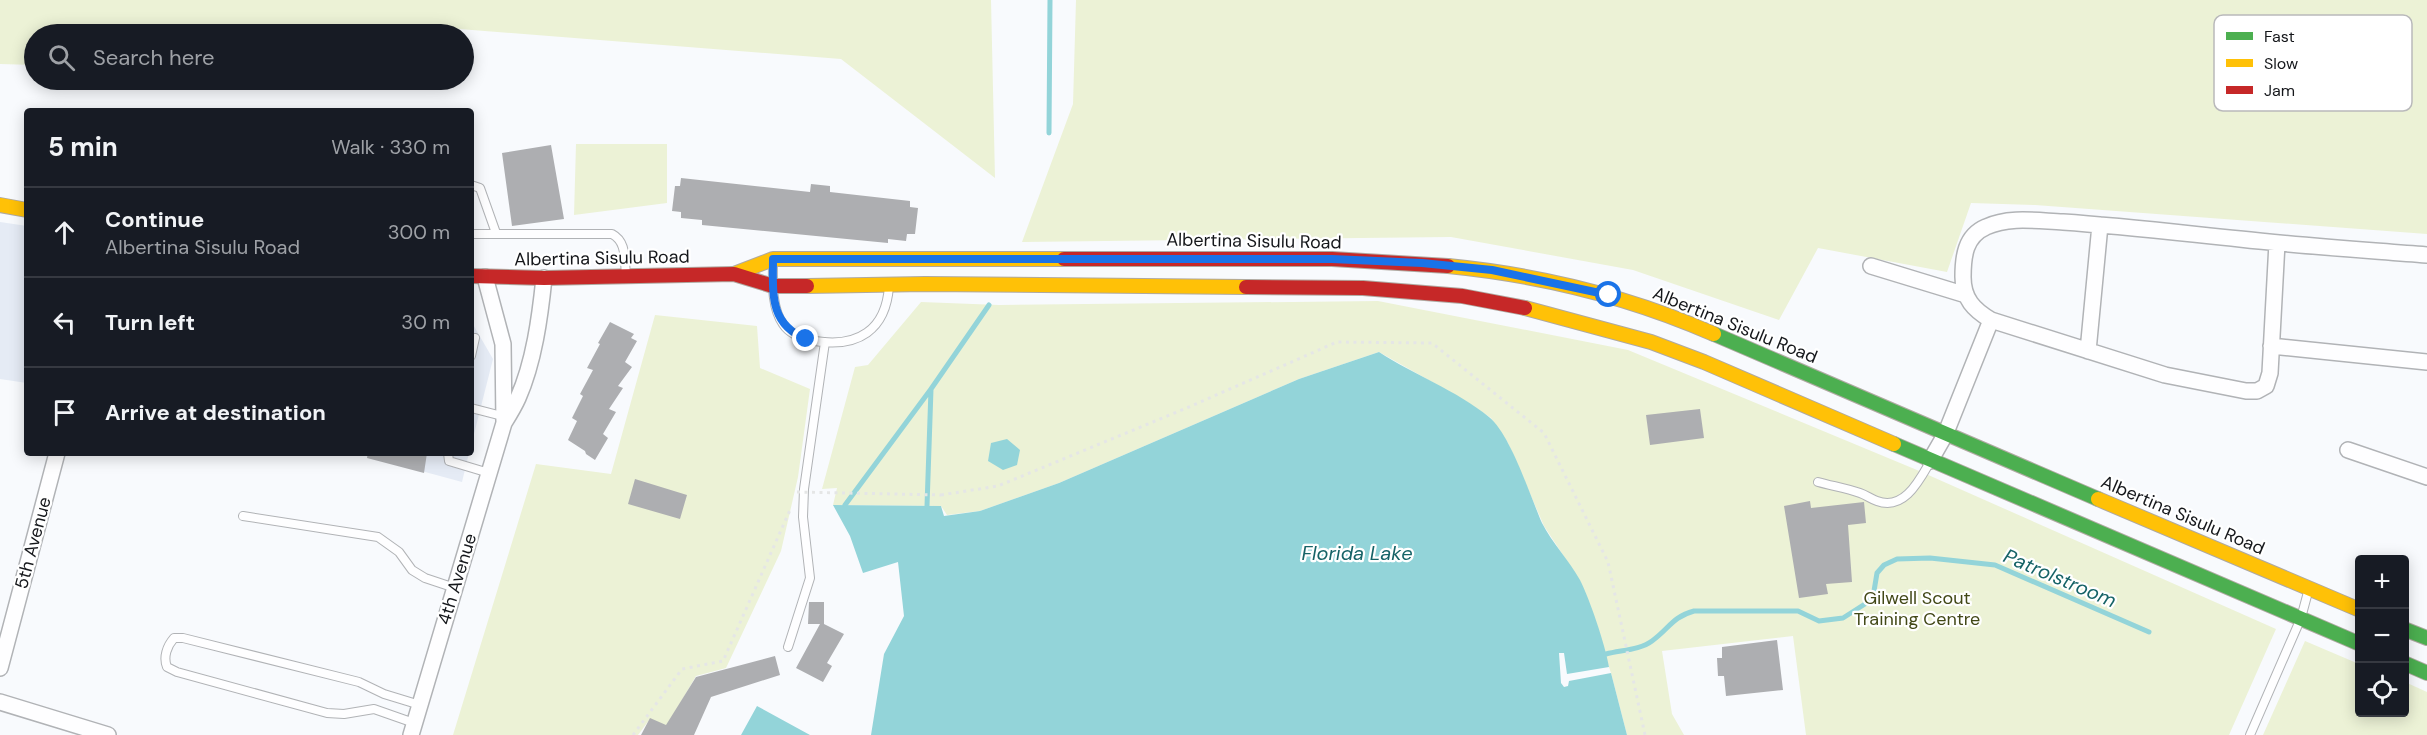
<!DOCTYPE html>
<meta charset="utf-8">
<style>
:root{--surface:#171b24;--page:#20242c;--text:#f1f3f6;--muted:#9ea1a6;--line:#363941}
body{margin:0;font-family:"DM Sans",sans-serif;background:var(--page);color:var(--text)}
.controls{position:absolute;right:18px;bottom:18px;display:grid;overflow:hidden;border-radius:6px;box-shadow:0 3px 15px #0003}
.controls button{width:54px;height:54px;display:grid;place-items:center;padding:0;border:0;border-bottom:2px solid var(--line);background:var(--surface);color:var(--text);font:30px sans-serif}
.stop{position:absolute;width:18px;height:18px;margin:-14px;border:4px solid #1a73e8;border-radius:50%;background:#fff}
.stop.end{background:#1a73e8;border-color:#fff;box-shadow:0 2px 6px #0008}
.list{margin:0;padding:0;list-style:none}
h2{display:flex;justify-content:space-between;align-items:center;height:78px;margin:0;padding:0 24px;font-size:26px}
h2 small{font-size:20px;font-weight:400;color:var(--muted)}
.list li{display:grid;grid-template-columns:39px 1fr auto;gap:18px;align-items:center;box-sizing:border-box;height:90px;padding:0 24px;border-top:2px solid var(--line)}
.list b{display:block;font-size:22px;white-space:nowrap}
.list p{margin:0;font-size:20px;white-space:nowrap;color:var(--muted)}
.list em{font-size:20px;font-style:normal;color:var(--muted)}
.icon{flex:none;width:33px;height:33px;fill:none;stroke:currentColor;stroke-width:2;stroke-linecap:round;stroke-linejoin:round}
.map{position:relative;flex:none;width:2427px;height:735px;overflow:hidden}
.search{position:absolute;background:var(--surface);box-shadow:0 3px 15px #0003;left:24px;top:24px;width:450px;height:66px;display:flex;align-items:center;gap:15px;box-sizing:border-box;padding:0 21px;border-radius:33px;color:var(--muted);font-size:22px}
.panel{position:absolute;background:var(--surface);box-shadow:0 3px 15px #0003;left:24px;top:108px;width:450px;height:348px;border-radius:6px}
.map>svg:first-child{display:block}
.built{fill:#e5ebf5}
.green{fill:#ecf2d6}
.water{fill:#93d4d9}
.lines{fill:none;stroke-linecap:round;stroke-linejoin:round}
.stream{stroke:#93d4d9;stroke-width:5}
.building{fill:#adaeb1}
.lane-casing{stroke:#b1b3b6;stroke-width:10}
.street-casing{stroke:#b1b3b6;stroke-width:18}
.fast-casing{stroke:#afa9a1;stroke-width:16}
.slow-casing{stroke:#afa9a1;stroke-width:16}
.jam-casing{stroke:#afa9a1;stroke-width:16}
.path{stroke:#e5e6e6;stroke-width:3;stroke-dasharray:3 4.5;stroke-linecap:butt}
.lane{stroke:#fefeff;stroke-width:8}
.street{stroke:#fefeff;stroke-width:15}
.fast{stroke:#4caf50;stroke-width:14}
.slow{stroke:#ffc107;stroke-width:14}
.jam{stroke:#c62828;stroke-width:14}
.path-bridge{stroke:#e5e6e6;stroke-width:3;stroke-dasharray:3 4.5;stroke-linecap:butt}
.route{stroke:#1a73e8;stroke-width:8}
.labels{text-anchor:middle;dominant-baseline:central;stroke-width:4.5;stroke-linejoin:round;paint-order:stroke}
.street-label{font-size:18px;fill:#15171b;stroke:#fff}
.park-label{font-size:18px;fill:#424817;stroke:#fff}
.water-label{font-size:20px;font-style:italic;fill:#166367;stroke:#fff}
.key{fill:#fff;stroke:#b9b9bb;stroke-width:1.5}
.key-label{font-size:16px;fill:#15171b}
</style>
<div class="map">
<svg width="2427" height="735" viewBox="0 0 2427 735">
<rect width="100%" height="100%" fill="#f8fafd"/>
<!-- built -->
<path class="built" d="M 0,222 L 27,226 L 27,383 L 0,379 Z
M 471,321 L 493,359 L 471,446 Z
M 355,453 L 469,453 L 462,482 Z"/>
<!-- green -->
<path class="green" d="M 0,0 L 991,0 L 995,178 L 841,59 L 396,24 L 374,34 L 34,34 L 34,65 L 0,64 Z
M 1076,0 L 2427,0 L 2427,234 L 2035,205 L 1971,203 L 1947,272 L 1818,248 L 1779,320 L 1633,270 L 1451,237 L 1022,242 L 1073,104 Z
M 576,144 L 667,144 L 667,203 L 574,215 Z
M 1378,301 L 1628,350 L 1917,470 L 2276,629 L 2229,735 L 1806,735 L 1793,636 L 1662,651 L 1672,714 L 1684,735 L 1627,735 L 1611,673 L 1580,581 L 1544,526 L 1508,443 L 1491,418 L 1464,400 L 1379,352 L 1299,379 L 1059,483 L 980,511 L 947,515 L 941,506 L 833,505 L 837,488 L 822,489 L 855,367 L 868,365 L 921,302 L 999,305 Z
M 655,315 L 757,326 L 760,368 L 810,389 L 798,477 L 781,551 L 726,668 L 696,676 L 667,726 L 650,719 L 638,735 L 453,735 L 536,464 L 611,474 Z
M 2305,641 L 2359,664 L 2360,712 L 2404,712 L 2405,682 L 2427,692 L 2427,735 L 2263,735 Z"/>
<!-- water -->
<path class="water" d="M 1379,352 C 1414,375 1456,390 1489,417 C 1511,435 1530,496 1542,523 C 1552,543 1569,560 1580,580 C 1590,600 1605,644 1609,667 L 1567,674 L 1564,653 L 1559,653 L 1561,683 L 1564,687 L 1568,686 L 1569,681 L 1611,673 L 1627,735 L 871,735 L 884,654 L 904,616 L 898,562 L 863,573 L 850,536 L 833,505 L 941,506 L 944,516 L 980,511 L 1059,483 L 1299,379 Z
M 1007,439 L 1020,450 L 1017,465 L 1003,470 L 988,461 L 991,443 Z
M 757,706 L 810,735 L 741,735 Z"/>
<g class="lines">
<!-- stream -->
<path class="stream" d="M 1049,133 L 1050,0
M 845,505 L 931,389
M 927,506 L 931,389 L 989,305
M 1606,654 C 1621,650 1640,650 1652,641 C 1669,629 1672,617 1694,611 L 1798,611 L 1819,621 L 1843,618 L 1868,602 L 1873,597 L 1877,573 L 1884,565 L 1897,559 L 1930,558 L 1995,565 L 2149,632"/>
</g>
<!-- building -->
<path class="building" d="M 551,145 L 564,219 L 512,226 L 502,153 Z
M 681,178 L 810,192 L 811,184 L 830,186 L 830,192 L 910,201 L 910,207 L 918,208 L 915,234 L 907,234 L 906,241 L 888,239 L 888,243 L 702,225 L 702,220 L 681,218 L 681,212 L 672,211 L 675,186 L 680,186 Z
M 610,322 L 634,334 L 631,338 L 637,341 L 625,362 L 632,367 L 618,386 L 623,388 L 609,409 L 616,412 L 603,434 L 608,438 L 595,460 L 586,454 L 585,451 L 568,440 L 577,421 L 572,418 L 583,396 L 580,394 L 593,370 L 587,368 L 600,344 L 598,343 Z
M 1700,409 L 1704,438 L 1650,445 L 1646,415 Z
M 368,453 L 427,453 L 424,473 L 367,458 Z
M 635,479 L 687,495 L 680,519 L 628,504 Z
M 1810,501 L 1811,508 L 1864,502 L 1866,523 L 1848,525 L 1852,582 L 1826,584 L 1828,594 L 1799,598 L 1784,506 Z
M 809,602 L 824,602 L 824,624 L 844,634 L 827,663 L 832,666 L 823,682 L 796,668 L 820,624 L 808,624 Z
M 1777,640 L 1783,690 L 1726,696 L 1724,676 L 1718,676 L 1717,658 L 1722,658 L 1722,647 Z
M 775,656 L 780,675 L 711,697 L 694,735 L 641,735 L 650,718 L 666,725 L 696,677 Z"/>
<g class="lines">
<defs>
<path id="lane" d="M 471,185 L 480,188 L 496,233
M 471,234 L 612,234 C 627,242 624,259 626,274
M 773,261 C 773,281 771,307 783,324 C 790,335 804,339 815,341 C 858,348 886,330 889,286
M 471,356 L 475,338
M 471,408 L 506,417
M 448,453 L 449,461 L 489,473
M 1818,482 C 1832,486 1846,488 1860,493 C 1866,495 1871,499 1877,501 C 1904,511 1919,481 1930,462
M 243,516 L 378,537 L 399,552 L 412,570 L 425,578 L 455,588
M 788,647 L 810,578 L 803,517 L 804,489 L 825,342
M 414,723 L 374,709 L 344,714 L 327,713 L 177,672 L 167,667 C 163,657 167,646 174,638 L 183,638 L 359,682 L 384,694 L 420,705
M 2250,735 L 2301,618 L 2308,592"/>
<path id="street" d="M 2277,243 L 2270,373 L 2266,386 L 2257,391 L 2246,391 L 2165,375 L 1991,320 C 1974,310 1963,299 1963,277 C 1963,257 1965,236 1986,227 C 2009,216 2038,221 2063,222 C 2122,226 2181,233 2240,239 C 2302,246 2365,250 2427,255
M 1871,266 L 1966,295
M 485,277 L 503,344 L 504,423
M 2271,346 L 2427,362
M 2088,351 L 2100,225
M 2348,450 L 2427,477
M 1930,461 L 1945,435 L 1991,320
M 0,668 L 57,453
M 0,702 L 108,735
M 411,735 L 504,423 C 509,415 514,407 518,398 C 534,362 540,317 544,278"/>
<path id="fast" d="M 1714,334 L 2098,499
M 1894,444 L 2360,644
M 2404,629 L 2427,638
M 2404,663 L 2427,673"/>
<path id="slow" d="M 0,205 L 27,210
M 1448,266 C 1539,275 1630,297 1714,334
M 734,274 L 773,259 L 1064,259
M 807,286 L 925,284 L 1246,287
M 1525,308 L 1651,342 L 1704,362 L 1894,444
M 2098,499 L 2360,610"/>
<path id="jam" d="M 1064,259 L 1332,259 L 1448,266
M 471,276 L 544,278 L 734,274 L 773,286 L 807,286
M 1246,287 L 1363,288 L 1462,296 L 1525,308"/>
</defs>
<!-- lane casing -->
<use href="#lane" class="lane-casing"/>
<!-- street casing -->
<use href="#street" class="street-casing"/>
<!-- fast casing -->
<use href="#fast" class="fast-casing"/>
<!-- slow casing -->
<use href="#slow" class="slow-casing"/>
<!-- jam casing -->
<use href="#jam" class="jam-casing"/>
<!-- path -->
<path class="path" d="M 941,495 L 998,486 L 1189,407 L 1337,342 L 1432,343 L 1544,433 L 1608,562 L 1645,735
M 633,735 L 682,669 L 723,661 L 790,510"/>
<!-- lane -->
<use href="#lane" class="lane"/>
<!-- street -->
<use href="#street" class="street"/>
<!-- fast -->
<use href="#fast" class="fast"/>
<!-- slow -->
<use href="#slow" class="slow"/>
<!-- jam -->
<use href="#jam" class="jam"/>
<!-- path-bridge -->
<path class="path-bridge" d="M 797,492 L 941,495"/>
</g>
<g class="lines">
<!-- route -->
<path class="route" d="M 806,339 C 769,324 773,293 773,259 L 1332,259 L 1422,263 L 1492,270 L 1609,295"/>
</g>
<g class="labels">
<!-- street labels -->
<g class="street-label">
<text transform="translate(1254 241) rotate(1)">Albertina Sisulu Road</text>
<text transform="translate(602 258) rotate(-1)">Albertina Sisulu Road</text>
<text transform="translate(1735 325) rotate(22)">Albertina Sisulu Road</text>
<text transform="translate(2183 515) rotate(23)">Albertina Sisulu Road</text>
<text transform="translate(33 543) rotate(-75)">5th Avenue</text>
<text transform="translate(457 579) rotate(-73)">4th Avenue</text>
</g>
<!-- park labels -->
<g class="park-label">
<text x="1917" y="598">Gilwell Scout<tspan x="1917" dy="21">Training Centre</tspan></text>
</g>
<!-- water labels -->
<g class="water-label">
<text x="1357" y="553">Florida Lake</text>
<text transform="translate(2060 578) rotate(23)">Patrolstroom</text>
</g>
</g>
<!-- legend -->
<rect x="2214" y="15" width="198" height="96" rx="9" class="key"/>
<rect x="2226" y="32" width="27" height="8" fill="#4caf50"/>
<rect x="2226" y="59" width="27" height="8" fill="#ffc107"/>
<rect x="2226" y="86" width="27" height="8" fill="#c62828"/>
<g class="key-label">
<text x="2264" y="42">Fast</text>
<text x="2264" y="69">Slow</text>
<text x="2264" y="96">Jam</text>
</g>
</svg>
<div class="controls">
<button>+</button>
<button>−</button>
<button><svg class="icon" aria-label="locate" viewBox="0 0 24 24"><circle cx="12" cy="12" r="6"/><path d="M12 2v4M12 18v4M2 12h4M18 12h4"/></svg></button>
</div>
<div class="stop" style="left:1609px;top:295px"></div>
<div class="stop end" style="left:806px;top:339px"></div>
<div class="search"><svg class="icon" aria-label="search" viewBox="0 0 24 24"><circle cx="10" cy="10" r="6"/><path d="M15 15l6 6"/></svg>Search here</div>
<section class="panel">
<h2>5 min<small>Walk · 330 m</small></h2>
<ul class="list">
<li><svg class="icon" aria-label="ahead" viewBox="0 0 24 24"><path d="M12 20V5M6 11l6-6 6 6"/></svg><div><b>Continue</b><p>Albertina Sisulu Road</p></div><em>300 m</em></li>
<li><svg class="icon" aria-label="left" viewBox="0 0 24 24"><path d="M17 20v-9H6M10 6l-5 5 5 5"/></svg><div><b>Turn left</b></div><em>30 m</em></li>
<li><svg class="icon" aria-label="arrive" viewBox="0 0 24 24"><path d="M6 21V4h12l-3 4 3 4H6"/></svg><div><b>Arrive at destination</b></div></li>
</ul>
</section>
</div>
